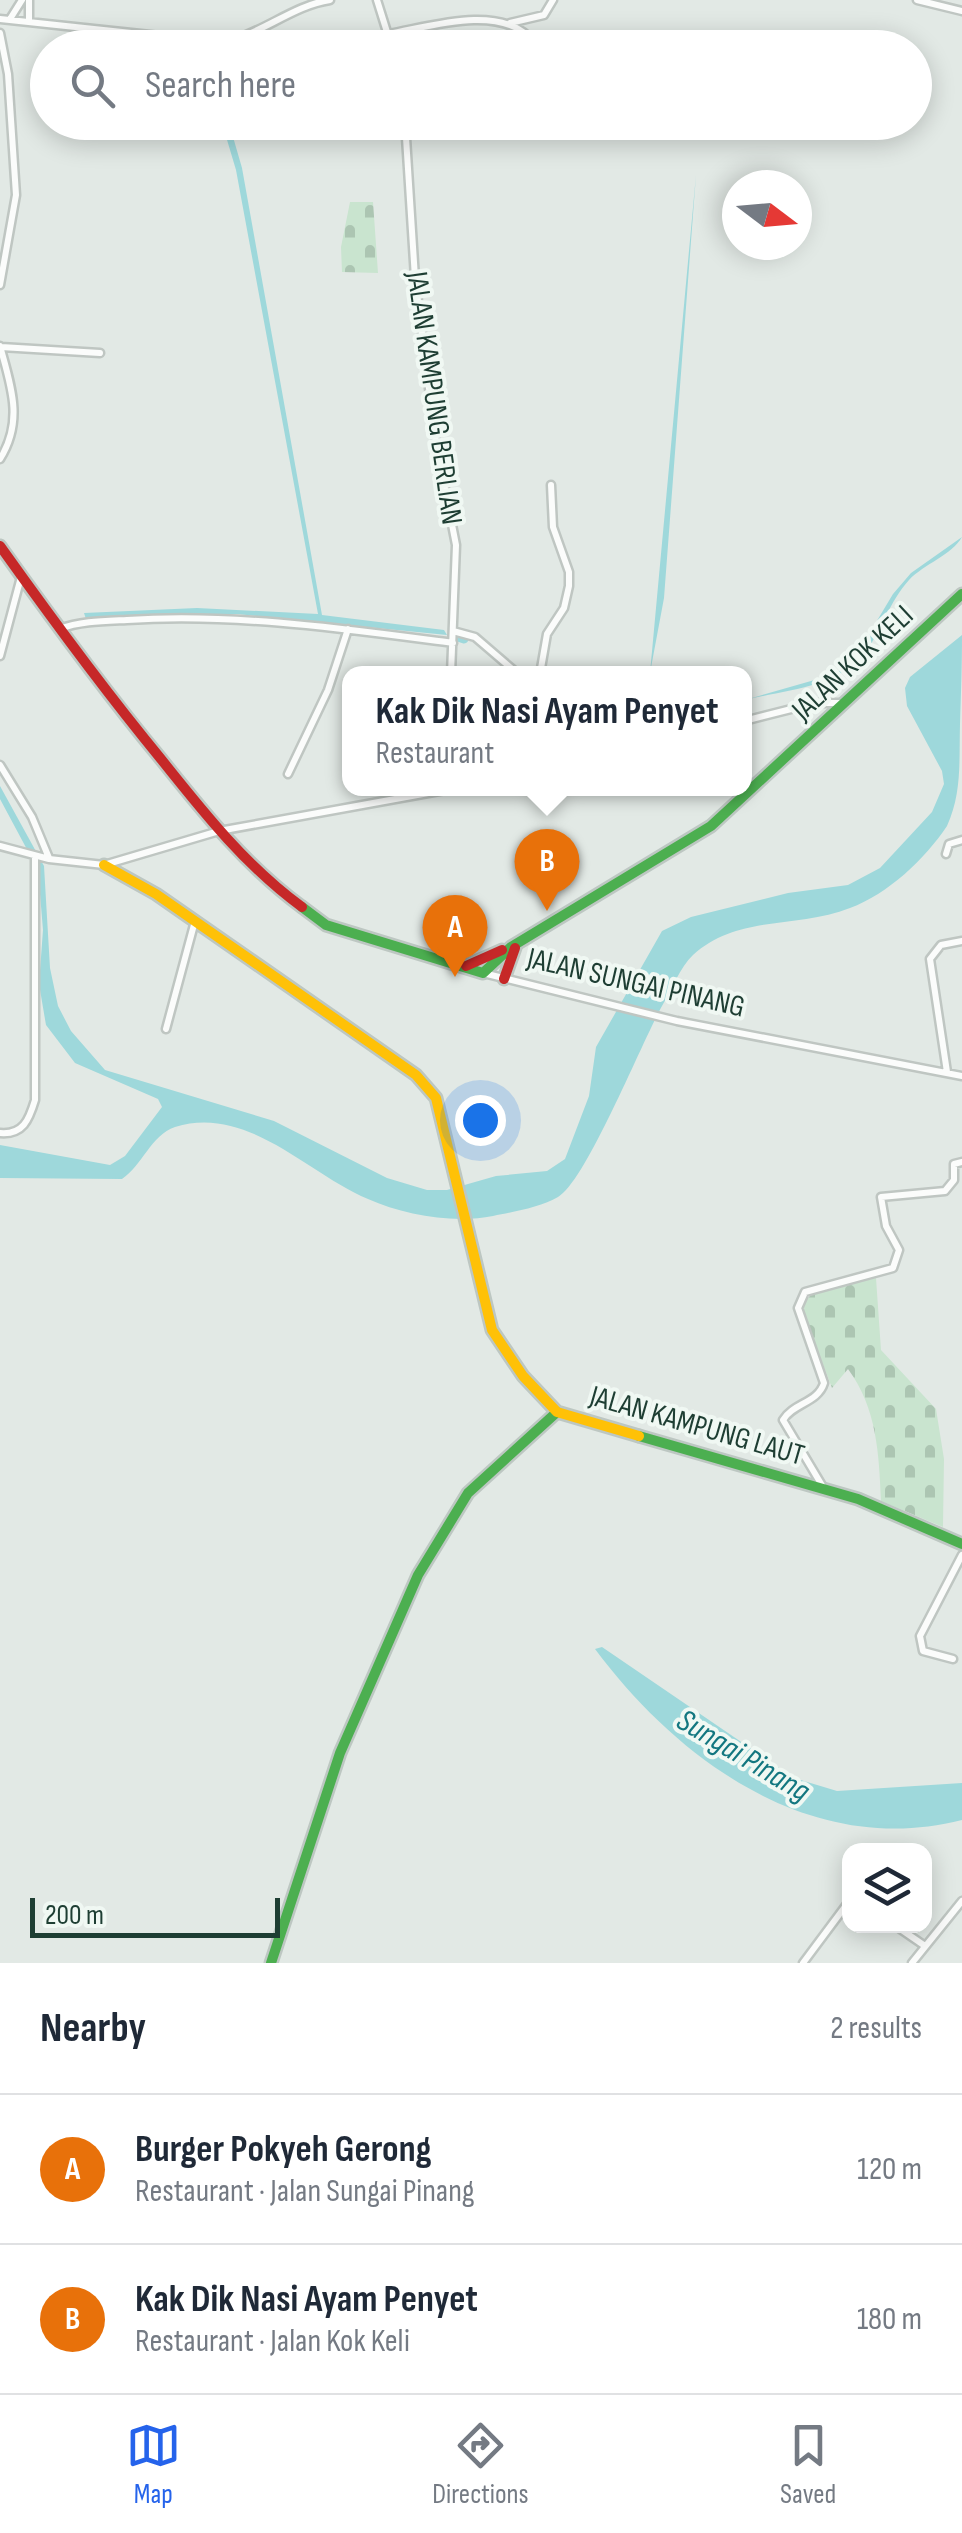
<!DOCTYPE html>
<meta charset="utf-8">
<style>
:root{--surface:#fff;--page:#f6f6f7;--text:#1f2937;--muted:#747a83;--line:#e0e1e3;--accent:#2563eb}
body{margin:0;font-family:"Sofia Sans Condensed",sans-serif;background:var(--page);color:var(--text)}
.controls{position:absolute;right:30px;bottom:30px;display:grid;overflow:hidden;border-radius:20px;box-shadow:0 5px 25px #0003}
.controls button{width:90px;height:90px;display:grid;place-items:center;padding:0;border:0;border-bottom:2px solid var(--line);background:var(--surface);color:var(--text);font:50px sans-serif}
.compass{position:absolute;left:722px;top:170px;width:90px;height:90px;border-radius:50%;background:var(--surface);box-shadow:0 5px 25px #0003;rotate:106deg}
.scale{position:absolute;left:30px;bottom:25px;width:250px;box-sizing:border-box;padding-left:10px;border:5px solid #1e3e33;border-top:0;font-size:28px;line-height:35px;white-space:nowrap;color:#1e3e33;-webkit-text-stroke:8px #f0f8f3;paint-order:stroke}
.you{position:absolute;left:480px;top:1120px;width:35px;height:35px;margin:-25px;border:8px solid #fff;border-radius:50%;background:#1a73e8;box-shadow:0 0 0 15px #1a73e833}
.badge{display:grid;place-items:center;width:65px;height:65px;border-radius:50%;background:var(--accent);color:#fff;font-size:32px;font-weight:700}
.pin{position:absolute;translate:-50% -82px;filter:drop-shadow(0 2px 5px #0008)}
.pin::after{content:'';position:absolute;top:52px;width:35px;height:30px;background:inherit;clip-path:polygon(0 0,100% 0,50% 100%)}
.popup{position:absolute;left:342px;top:666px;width:410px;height:130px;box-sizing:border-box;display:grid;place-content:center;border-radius:20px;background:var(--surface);filter:drop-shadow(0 2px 8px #0005);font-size:32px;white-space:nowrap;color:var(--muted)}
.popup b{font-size:38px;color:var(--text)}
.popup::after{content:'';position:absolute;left:50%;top:100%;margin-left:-20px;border:20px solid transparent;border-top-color:var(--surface)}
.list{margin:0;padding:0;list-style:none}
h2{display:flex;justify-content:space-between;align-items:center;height:130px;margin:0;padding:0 40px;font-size:42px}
h2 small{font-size:32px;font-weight:400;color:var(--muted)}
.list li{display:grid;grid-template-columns:65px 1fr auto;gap:30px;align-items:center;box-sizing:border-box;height:150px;padding:0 40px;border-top:2px solid var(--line)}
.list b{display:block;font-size:38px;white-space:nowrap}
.list p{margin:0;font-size:32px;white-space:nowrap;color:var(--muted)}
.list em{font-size:32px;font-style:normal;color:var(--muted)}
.icon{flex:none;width:55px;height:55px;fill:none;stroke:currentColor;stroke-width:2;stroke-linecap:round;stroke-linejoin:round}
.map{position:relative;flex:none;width:962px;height:1963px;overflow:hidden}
.search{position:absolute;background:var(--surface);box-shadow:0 5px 25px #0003;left:30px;right:30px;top:30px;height:110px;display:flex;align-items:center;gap:25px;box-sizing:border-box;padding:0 35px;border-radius:55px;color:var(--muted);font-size:38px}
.sheet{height:430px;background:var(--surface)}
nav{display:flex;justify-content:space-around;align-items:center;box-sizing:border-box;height:140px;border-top:2px solid var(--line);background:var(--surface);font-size:28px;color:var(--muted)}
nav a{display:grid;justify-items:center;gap:5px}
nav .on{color:var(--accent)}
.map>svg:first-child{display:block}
.cemetery{fill:url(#cemetery-stones)}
.water{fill:#9ed8db}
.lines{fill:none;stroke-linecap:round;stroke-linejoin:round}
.canal{stroke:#9ed8db;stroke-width:9}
.street-casing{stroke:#bfc6c2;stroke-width:11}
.fast-casing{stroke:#bdc7c2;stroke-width:15}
.slow-casing{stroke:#bdc7c2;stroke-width:15}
.jam-casing{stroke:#bdc7c2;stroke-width:15}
.street{stroke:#fbfcfb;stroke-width:6}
.fast{stroke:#4caf50;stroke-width:10}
.slow{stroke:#ffc107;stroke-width:10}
.jam{stroke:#c62828;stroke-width:10}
.labels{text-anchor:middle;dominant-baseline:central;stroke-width:8;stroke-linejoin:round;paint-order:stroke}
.street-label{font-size:30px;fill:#1e3e33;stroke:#f0f8f3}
.water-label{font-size:32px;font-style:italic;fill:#137780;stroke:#f0f8f3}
</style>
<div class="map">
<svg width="962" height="1963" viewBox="0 0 962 1963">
<defs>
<pattern id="cemetery-stones" width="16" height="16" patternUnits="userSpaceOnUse" patternTransform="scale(2.5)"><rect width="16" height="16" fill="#c9e4cf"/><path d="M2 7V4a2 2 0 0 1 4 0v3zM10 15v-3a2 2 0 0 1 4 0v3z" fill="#acc5b2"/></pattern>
</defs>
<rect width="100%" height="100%" fill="#e2e9e5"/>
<!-- cemetery -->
<path class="cemetery" d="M 350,202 L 373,202 L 378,273 L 342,272 L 341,247 Z
M 876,1278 L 881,1350 L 936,1409 L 944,1459 L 943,1527 L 881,1501 C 879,1454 877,1408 848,1369 L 832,1388 L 804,1314 L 803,1305 L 812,1293 Z"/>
<!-- water -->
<path class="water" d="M 222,123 L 229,123 L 242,168 L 322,615 L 444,630 L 447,635 L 237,614 L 86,619 L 84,613 L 197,608 L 318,614 L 236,170 Z
M 696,175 L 664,598 L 650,673 Z
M 962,537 C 952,555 924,564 909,580 C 889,602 882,630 865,653 C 838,688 784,690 745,700 L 832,675 L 851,664 L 893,594 L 911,573 Z
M 962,635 C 962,666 961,694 960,724 C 959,762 962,793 947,826 C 925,859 888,894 850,908 C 798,929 738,914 693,955 C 680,967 671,991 662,1006 C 641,1044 586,1181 558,1197 C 541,1207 513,1212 493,1216 C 454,1224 404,1215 368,1199 C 308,1174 247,1104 175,1127 C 151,1135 142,1166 122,1179 L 0,1178 L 0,1145 L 110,1165 L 125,1156 L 162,1107 L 158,1099 L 75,1063 L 46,1025 L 39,984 L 43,930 L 38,870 L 0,799 L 0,786 L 44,866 L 50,968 L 58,1006 L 71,1031 L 105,1070 L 274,1121 L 387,1178 L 427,1190 L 447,1190 L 496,1176 L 547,1171 L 565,1159 L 589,1096 L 596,1047 L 662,931 L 691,917 L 788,893 L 848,885 L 880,868 L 932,812 L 944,784 L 942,771 L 907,706 L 905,688 L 910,677 Z
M 602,1647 L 794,1778 L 837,1791 L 962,1783 L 962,1820 C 813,1858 680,1763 595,1649 Z"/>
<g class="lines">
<!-- canal -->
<path class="canal" d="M 458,637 L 464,639"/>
<defs>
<path id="street" d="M 29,0 L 29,21
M 377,0 L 392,48
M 917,0 L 962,11
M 0,19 L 216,42 C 256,40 289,6 330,0
M 10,19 L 22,0
M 510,23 L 544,15 L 553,0
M 0,33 L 8,74 L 16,195 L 0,285
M 388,34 C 429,27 494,5 528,36 L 527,48
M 405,122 L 415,278 L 436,443 L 456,545 L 451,674
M 559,122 L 567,129
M 0,346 C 11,386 24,421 0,459
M 1,347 L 100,353
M 59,629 C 81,621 104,621 127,620 C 236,613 345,629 453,643
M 453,631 L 475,637 L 518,674
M 0,656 L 21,577
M 540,674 L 547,634 L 564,608 L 569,586 L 569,572 L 553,527 L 551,485
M 744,721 L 815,703 L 845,703
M 0,765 L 32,817 L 49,858
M 288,774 L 328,690 L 348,629
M 0,846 L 49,859 L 104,865 L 219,831 L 456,788
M 946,854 L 949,844 L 962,840
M 483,973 L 677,1021 L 962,1076
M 166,1029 L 195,921
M 947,1072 L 930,959 L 941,945 L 962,941
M 0,1133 C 23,1135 29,1120 35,1100 L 35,856
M 823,1487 L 783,1420 C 793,1403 818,1403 824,1383 L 798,1308 L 805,1292 L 893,1268 L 899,1250 L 886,1226 L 881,1197 L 945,1191 L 954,1180 L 954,1164 L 962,1162
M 953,1659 L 923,1651 L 920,1636 L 962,1555
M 896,1926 L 925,1946
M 803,1963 L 850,1900
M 912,1963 L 962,1901"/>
<path id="fast" d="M 302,907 L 326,925 L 483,973 L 511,947 L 711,826 L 962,594
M 639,1436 L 858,1499 L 962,1544
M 271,1963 L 340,1753 L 418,1575 L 468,1493 L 557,1412"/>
<path id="slow" d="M 104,865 L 156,894 L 416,1075 L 436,1098 L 492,1330 L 523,1376 L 557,1412 L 639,1436"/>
<path id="jam" d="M 0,546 C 52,619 104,690 161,759 C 204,813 246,866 302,907
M 466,966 L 502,950
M 504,979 L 515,948"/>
</defs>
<!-- street casing -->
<use href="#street" class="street-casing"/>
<!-- fast casing -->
<use href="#fast" class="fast-casing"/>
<!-- slow casing -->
<use href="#slow" class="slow-casing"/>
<!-- jam casing -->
<use href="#jam" class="jam-casing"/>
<!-- street -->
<use href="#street" class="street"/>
<!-- fast -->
<use href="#fast" class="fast"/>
<!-- slow -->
<use href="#slow" class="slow"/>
<!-- jam -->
<use href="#jam" class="jam"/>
</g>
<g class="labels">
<!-- street labels -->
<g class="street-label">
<text transform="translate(434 398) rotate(82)">JALAN KAMPUNG BERLIAN</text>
<text transform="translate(853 663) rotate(-43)">JALAN KOK KELI</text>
<text transform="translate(636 983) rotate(13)">JALAN SUNGAI PINANG</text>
<text transform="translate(697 1426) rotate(16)">JALAN KAMPUNG LAUT</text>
</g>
<!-- water labels -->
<g class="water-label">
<text transform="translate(743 1756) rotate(31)">Sungai Pinang</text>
</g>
</g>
</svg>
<div class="controls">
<button><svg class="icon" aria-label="layers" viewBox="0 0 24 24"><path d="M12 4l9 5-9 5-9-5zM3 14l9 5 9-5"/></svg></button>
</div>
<svg class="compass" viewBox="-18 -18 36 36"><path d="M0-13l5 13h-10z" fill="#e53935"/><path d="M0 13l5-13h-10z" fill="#747a83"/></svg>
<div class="scale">200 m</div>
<div class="you"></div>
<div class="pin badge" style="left:455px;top:977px;background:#e8710a">A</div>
<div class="pin badge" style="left:547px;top:911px;background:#e8710a">B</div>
<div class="popup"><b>Kak Dik Nasi Ayam Penyet</b>Restaurant</div>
<div class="search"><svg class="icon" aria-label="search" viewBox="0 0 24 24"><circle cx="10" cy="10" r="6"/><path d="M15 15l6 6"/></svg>Search here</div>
</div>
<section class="sheet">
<h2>Nearby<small>2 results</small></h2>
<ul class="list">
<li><span class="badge" style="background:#e8710a">A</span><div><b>Burger Pokyeh Gerong</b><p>Restaurant · Jalan Sungai Pinang</p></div><em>120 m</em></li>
<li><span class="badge" style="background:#e8710a">B</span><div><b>Kak Dik Nasi Ayam Penyet</b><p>Restaurant · Jalan Kok Keli</p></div><em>180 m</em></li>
</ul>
</section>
<nav>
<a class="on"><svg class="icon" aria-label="map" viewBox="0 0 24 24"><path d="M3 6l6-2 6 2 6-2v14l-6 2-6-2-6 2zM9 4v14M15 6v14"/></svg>Map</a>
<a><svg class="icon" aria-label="directions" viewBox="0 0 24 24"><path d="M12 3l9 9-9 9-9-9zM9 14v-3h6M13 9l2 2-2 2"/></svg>Directions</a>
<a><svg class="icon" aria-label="saved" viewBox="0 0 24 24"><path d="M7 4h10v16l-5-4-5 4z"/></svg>Saved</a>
</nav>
